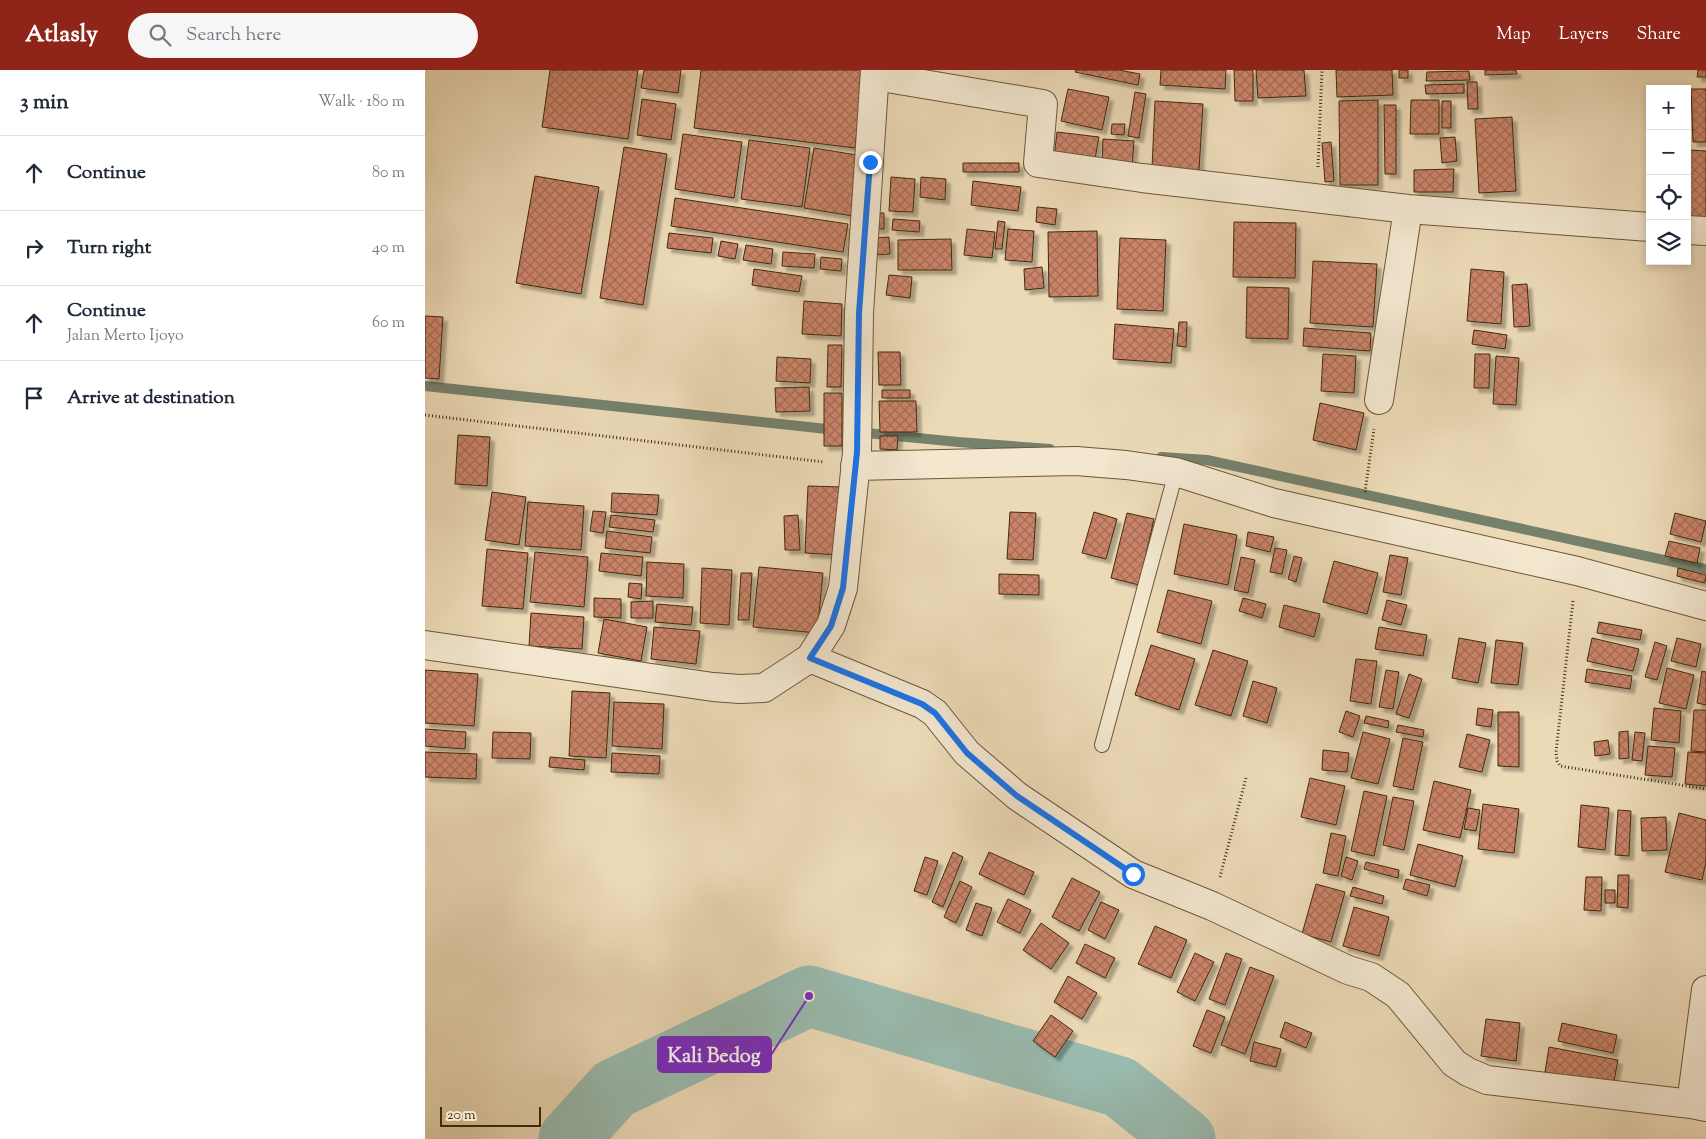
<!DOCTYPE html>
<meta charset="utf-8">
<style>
:root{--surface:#fff;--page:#f6f6f7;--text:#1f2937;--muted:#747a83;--line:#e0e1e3;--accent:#8f2418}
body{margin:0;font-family:"Sorts Mill Goudy",serif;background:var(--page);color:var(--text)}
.controls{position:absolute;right:15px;top:15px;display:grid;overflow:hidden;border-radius:0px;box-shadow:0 2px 8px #0003}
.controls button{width:45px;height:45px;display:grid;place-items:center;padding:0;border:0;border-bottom:1px solid var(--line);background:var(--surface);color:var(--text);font:25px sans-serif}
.scale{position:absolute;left:15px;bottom:12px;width:101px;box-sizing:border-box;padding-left:5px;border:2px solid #402b0b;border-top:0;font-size:14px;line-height:18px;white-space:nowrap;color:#402b0b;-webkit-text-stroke:4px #f3e7d0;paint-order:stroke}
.stop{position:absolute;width:15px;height:15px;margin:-11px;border:4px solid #1a73e8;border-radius:50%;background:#fff}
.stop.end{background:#1a73e8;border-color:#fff;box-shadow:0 1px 5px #0008}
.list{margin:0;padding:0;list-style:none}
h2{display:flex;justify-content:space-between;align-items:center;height:65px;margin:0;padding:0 20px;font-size:21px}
h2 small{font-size:16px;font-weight:400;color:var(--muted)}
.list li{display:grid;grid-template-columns:32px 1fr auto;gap:15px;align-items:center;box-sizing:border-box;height:75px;padding:0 20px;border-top:1px solid var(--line)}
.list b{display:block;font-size:19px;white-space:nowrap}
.list p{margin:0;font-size:16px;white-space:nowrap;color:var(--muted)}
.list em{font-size:16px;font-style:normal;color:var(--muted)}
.icon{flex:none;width:28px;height:28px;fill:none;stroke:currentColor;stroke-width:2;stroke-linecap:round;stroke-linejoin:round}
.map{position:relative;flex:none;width:1281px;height:1069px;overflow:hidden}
header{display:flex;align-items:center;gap:30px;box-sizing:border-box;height:70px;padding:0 25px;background:var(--accent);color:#fff}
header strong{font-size:24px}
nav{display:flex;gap:28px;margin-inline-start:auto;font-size:18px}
.search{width:350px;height:45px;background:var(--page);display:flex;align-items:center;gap:12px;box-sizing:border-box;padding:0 18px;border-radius:28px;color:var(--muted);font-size:19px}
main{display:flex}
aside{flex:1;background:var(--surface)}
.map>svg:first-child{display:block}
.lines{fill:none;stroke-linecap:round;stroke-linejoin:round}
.stream{stroke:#75816d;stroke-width:10}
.river{stroke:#99bbaf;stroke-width:61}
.building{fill:url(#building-cross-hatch);stroke:#402b0b;filter:url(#shadow)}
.lane-casing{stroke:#6b5736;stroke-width:16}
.street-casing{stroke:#6b5736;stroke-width:30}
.path{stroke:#402b0b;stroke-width:3;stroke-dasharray:1 2.5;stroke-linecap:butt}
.lane{stroke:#f3e7d0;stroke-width:14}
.street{stroke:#f3e7d0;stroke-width:28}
.route{stroke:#1a73e8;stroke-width:6}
.leader{fill:none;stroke:#7b2cbf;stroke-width:2}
.callout-dot{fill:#7b2cbf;stroke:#f3e7d0;stroke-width:2}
.callout{fill:#7b2cbf;stroke:#7b2cbf;stroke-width:2}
.callout-label{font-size:20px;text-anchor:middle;font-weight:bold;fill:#fff}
</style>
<header>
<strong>Atlasly</strong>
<div class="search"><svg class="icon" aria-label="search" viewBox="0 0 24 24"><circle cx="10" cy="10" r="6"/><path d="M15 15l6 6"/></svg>Search here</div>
<nav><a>Map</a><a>Layers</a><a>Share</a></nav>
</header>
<main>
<aside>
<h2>3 min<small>Walk · 180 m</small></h2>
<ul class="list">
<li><svg class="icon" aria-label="ahead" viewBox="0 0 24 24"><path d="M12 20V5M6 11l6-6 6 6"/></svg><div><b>Continue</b></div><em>80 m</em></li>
<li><svg class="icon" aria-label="right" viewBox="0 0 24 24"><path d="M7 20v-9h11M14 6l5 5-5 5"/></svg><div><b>Turn right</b></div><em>40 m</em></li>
<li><svg class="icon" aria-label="ahead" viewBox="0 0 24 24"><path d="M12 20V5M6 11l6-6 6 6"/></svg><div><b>Continue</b><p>Jalan Merto Ijoyo</p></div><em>60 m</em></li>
<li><svg class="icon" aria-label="arrive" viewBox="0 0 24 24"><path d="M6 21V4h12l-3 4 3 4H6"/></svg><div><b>Arrive at destination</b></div></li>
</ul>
</aside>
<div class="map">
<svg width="1281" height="1069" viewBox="0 0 1281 1069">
<defs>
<pattern id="building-cross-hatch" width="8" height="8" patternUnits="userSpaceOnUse" patternTransform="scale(1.25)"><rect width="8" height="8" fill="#cb846a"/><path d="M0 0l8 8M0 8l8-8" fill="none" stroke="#a66c55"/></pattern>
<filter id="shadow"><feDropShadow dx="4.5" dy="4.5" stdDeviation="1" flood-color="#0004"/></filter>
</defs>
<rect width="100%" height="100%" fill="#ecdab7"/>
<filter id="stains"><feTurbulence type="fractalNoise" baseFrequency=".004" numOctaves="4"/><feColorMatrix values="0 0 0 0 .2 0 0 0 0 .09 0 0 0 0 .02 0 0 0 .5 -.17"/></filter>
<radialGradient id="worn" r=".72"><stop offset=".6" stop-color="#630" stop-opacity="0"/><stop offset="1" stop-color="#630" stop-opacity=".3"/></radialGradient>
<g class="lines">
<!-- stream -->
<path class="stream" d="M 0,316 L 411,360
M 432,362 L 533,372 L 625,379
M 736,387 L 782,390 L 1281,499"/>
<!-- river -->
<path class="river" d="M 144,1069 L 189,1019 L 384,926 L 695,1017 L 760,1069"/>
</g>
<!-- building -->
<path class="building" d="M 125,0 L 213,0 L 203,69 L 117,57 Z
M 219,0 L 256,0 L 253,23 L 216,18 Z
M 276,0 L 440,0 L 430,78 L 269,58 Z
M 651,0 L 694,0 L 715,4 L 713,15 L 650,2 Z
M 736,0 L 801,0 L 800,19 L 735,15 Z
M 809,0 L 828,0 L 828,31 L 810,31 Z
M 831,0 L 879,0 L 881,26 L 833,28 Z
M 911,0 L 967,0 L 968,25 L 912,27 Z
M 974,0 L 983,0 L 983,8 L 974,8 Z
M 1060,0 L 1091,0 L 1092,4 L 1060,5 Z
M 1273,0 L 1281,0 L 1281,7 L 1272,7 Z
M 1044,1 L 1045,10 L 1001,11 L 1002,2 Z
M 1042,12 L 1052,12 L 1053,39 L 1043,39 Z
M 1039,14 L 1039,23 L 1001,24 L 1000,15 Z
M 643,19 L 684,27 L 677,60 L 636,51 Z
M 1266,19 L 1281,19 L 1281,72 L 1268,72 Z
M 710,22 L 721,24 L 714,68 L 703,66 Z
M 217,29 L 251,34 L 246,70 L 212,65 Z
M 953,30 L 953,115 L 915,115 L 914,31 Z
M 986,30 L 1014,30 L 1014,64 L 985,64 Z
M 730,31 L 778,34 L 774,100 L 727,98 Z
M 1017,31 L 1026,31 L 1026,58 L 1017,58 Z
M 959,35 L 971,35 L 971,104 L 960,104 Z
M 1087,47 L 1091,121 L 1054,123 L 1050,49 Z
M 687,54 L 700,54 L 699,65 L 686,64 Z
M 632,62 L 674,67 L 669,94 L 629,87 Z
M 258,64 L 317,72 L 309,128 L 250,119 Z
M 1030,67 L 1032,91 L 1017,93 L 1015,68 Z
M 678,69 L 709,71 L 707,98 L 677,97 Z
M 324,70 L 385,78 L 377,137 L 316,129 Z
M 906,72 L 909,111 L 900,112 L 897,73 Z
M 199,77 L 242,84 L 218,235 L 175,228 Z
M 389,78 L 444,87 L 434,147 L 379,138 Z
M 1265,80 L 1281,81 L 1281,152 L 1262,151 Z
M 538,93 L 594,93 L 594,102 L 538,102 Z
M 1029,99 L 1028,122 L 989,122 L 989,100 Z
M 110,106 L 174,117 L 156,224 L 91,213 Z
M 466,107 L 490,109 L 488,142 L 464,141 Z
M 496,107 L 521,109 L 520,130 L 495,127 Z
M 548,111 L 596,117 L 593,141 L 546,135 Z
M 250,128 L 423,154 L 418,182 L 246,156 Z
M 612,137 L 632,139 L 630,155 L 611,152 Z
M 450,143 L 459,143 L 459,159 L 450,159 Z
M 468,149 L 495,151 L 494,162 L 467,160 Z
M 573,151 L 580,152 L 577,179 L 570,179 Z
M 809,152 L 871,153 L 870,208 L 808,207 Z
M 542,159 L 570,162 L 567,188 L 539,185 Z
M 583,159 L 609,161 L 607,192 L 580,190 Z
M 672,161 L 673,226 L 624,227 L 623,162 Z
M 244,163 L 288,168 L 286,183 L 242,178 Z
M 464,167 L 465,184 L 449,185 L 448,168 Z
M 695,168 L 741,170 L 738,241 L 692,239 Z
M 526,169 L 527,200 L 473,200 L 473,170 Z
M 296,171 L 313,174 L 310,189 L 293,186 Z
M 321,175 L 348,179 L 346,194 L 318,190 Z
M 358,182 L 390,184 L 389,198 L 357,196 Z
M 396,187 L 417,189 L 416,201 L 395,199 Z
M 888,191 L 952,194 L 948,257 L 885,253 Z
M 617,197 L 619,218 L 600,220 L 599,199 Z
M 329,199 L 377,206 L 374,222 L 327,215 Z
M 1046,199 L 1079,202 L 1076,254 L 1042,251 Z
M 464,205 L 487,207 L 485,228 L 461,225 Z
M 1102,214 L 1105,256 L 1089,257 L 1087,215 Z
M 822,217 L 864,218 L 863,269 L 821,268 Z
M 379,231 L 417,234 L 416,266 L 377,264 Z
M 0,246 L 18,247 L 14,309 L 0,308 Z
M 754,252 L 762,252 L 761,277 L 752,276 Z
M 690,254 L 749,259 L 746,293 L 688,289 Z
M 879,258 L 946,263 L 945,281 L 878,276 Z
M 1049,260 L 1082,265 L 1080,279 L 1047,274 Z
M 403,275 L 417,275 L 416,317 L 402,317 Z
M 453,282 L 475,282 L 476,315 L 454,315 Z
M 898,284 L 931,286 L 929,323 L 896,321 Z
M 1050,284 L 1065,284 L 1064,318 L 1049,318 Z
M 1071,286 L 1094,288 L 1091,335 L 1068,334 Z
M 352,287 L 386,289 L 385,313 L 351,311 Z
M 384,317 L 385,341 L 351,342 L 350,318 Z
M 457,320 L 485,320 L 485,328 L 457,328 Z
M 399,323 L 417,323 L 417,376 L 399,376 Z
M 454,331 L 491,331 L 492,362 L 455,362 Z
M 895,333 L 939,343 L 931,380 L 888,370 Z
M 33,365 L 65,367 L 62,416 L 30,414 Z
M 455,366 L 473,366 L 472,380 L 455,379 Z
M 383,416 L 418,417 L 415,485 L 380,483 Z
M 67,422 L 101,427 L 94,475 L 60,470 Z
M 187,423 L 234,425 L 232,445 L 186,442 Z
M 103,432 L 159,436 L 156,480 L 100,476 Z
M 168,441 L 181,442 L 178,463 L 165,461 Z
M 585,442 L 611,443 L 608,490 L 582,489 Z
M 669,442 L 692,449 L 681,489 L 657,483 Z
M 702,443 L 729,449 L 714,515 L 686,508 Z
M 1250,443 L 1281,451 L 1276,472 L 1245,464 Z
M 186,445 L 230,450 L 228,462 L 184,457 Z
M 373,445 L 375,480 L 360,480 L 359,446 Z
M 759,454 L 812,465 L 803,515 L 749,504 Z
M 182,461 L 227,467 L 225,483 L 180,478 Z
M 823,462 L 849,467 L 845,482 L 821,476 Z
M 1244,471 L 1275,478 L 1272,493 L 1240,486 Z
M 850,478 L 862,480 L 857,504 L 845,502 Z
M 62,479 L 103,483 L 98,539 L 57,536 Z
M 110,482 L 163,487 L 159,537 L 105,532 Z
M 176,483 L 218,487 L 216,506 L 174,501 Z
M 965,485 L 983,488 L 976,525 L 958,522 Z
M 869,486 L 877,488 L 871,512 L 863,509 Z
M 816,487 L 830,490 L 823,523 L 809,520 Z
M 909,491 L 953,503 L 942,544 L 898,532 Z
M 222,492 L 259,494 L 258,528 L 221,526 Z
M 334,497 L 398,503 L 392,563 L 328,557 Z
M 277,498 L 307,500 L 304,555 L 275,553 Z
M 1253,498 L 1281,505 L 1280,513 L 1252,506 Z
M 316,503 L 327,503 L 324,550 L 313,550 Z
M 574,504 L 614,505 L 614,525 L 574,524 Z
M 204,513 L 217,514 L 216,529 L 203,527 Z
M 743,520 L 787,531 L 776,574 L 732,562 Z
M 169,528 L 196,529 L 196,548 L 169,547 Z
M 818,528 L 841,534 L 837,548 L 814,541 Z
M 962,530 L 982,535 L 976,555 L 957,550 Z
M 228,531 L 228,548 L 206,548 L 206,532 Z
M 232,534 L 268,537 L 266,555 L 230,552 Z
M 859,535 L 895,544 L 889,567 L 854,557 Z
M 106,543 L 159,547 L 157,579 L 104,576 Z
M 179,549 L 222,557 L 216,591 L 173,583 Z
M 1174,552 L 1217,560 L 1215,570 L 1172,563 Z
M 229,557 L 275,561 L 271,594 L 226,589 Z
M 954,557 L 1002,565 L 998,586 L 950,579 Z
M 1034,568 L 1061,573 L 1053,613 L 1027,608 Z
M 1167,568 L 1214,579 L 1208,601 L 1162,591 Z
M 1252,568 L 1276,574 L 1271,597 L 1246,591 Z
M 1071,570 L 1098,573 L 1093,615 L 1066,613 Z
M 1230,572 L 1242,576 L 1232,610 L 1220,607 Z
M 726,575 L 770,589 L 754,640 L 710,625 Z
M 788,580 L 823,591 L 806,646 L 770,635 Z
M 931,589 L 952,591 L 946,634 L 925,631 Z
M 1242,598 L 1269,605 L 1261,639 L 1234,633 Z
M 1162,599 L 1207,606 L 1205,619 L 1160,612 Z
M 0,600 L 53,604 L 49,656 L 0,653 Z
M 961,600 L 974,602 L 968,639 L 954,637 Z
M 1277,601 L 1281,602 L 1281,635 L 1272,633 Z
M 984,604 L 997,609 L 984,648 L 971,644 Z
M 828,611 L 852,618 L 842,653 L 818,646 Z
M 147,621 L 185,623 L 181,688 L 144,686 Z
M 189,632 L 239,634 L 237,679 L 187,676 Z
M 1053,638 L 1068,640 L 1066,657 L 1051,655 Z
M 1229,638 L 1256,641 L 1254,673 L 1226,670 Z
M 1269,640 L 1281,640 L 1281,682 L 1266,681 Z
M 921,641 L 935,646 L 928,667 L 914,662 Z
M 1073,642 L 1094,642 L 1094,697 L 1073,696 Z
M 941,646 L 964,651 L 963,658 L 939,653 Z
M 973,655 L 999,660 L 998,667 L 971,662 Z
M 0,659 L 41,662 L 40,679 L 0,676 Z
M 1203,661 L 1204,688 L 1194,689 L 1194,662 Z
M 68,662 L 106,663 L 105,689 L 67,688 Z
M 938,662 L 965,669 L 953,714 L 926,708 Z
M 1210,662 L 1220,663 L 1217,691 L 1207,690 Z
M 1042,664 L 1065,670 L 1057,702 L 1034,697 Z
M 978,668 L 998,672 L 988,720 L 968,716 Z
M 1183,670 L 1185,684 L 1170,686 L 1169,672 Z
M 1223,676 L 1250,678 L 1247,707 L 1220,705 Z
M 898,680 L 924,683 L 922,702 L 897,700 Z
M 0,682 L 52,684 L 51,709 L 0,707 Z
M 1263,682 L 1281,683 L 1281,716 L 1260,714 Z
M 187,683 L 235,686 L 234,704 L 186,702 Z
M 125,687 L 160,690 L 159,700 L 124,697 Z
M 885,708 L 920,716 L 911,755 L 876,747 Z
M 1009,711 L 1046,720 L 1035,768 L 998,760 Z
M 939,721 L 962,726 L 949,786 L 926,781 Z
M 968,727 L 989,731 L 979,780 L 958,775 Z
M 1058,734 L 1094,739 L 1089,783 L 1053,779 Z
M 1156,735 L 1184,738 L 1180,780 L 1153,777 Z
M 1043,738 L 1055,740 L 1051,761 L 1039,759 Z
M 1193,740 L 1206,741 L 1204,786 L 1190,785 Z
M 1254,743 L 1281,750 L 1281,792 L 1277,810 L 1240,802 Z
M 1241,747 L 1242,780 L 1217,781 L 1216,748 Z
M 906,763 L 921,766 L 913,806 L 898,803 Z
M 993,774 L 1038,786 L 1030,817 L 985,805 Z
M 528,782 L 538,787 L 518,837 L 507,832 Z
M 564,782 L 609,802 L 599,825 L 554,804 Z
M 500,787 L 513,791 L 502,825 L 489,821 Z
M 921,787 L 933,791 L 927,810 L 916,806 Z
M 941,792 L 974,800 L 973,808 L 939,799 Z
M 1193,805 L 1204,805 L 1203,838 L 1192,837 Z
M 1161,807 L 1177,807 L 1176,841 L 1159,840 Z
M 647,808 L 675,822 L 654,861 L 627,847 Z
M 981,809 L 1005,815 L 1002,826 L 978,819 Z
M 535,811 L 547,817 L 531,853 L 519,847 Z
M 891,814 L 920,822 L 906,872 L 877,864 Z
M 928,817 L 959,826 L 957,834 L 925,826 Z
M 1180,820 L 1190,820 L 1190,833 L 1180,833 Z
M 583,829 L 606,840 L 595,863 L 572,852 Z
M 676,832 L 694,840 L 680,869 L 663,860 Z
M 551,833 L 567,838 L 557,866 L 541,860 Z
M 929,837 L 964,847 L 954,886 L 918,876 Z
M 616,853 L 644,873 L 626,899 L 598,880 Z
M 730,856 L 762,870 L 746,908 L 713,894 Z
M 660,874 L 690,888 L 680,908 L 651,893 Z
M 770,883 L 789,892 L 770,931 L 752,922 Z
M 801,883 L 817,889 L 800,935 L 784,929 Z
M 825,897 L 849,906 L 820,984 L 796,975 Z
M 643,906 L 672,923 L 657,949 L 629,932 Z
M 782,940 L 800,947 L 786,983 L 768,976 Z
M 626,945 L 648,961 L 630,987 L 608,971 Z
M 1061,949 L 1095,953 L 1091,991 L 1056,986 Z
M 860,952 L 887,963 L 881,978 L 855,967 Z
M 1137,953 L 1192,965 L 1188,983 L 1133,971 Z
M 829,972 L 856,979 L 851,997 L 825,991 Z
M 1124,977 L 1193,990 L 1188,1016 L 1120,1002 Z"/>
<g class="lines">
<defs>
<path id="lane" d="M 677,675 L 751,402"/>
<path id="street" d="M 450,6 L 618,34 L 613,93 L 717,108 L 983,139 L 1225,157
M 1262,160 L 1281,161
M 954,330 L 983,139
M 430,396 L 651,391 L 701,395 L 751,402 L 849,433 L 1152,501 L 1281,536
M 0,575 L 288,617 L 315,619 L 339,618 L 385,588 L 406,555 L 418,518 L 432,382 L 434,243 L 450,0
M 385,588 L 497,634 L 510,643 L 542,683 L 592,726 L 708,804 L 787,836 L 923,900 L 946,907 L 973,925 L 1029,993 L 1043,1002 L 1062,1010 L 1266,1034 L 1281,1037
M 1266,1034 L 1281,920"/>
</defs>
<!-- lane casing -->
<use href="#lane" class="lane-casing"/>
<!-- street casing -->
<use href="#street" class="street-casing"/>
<!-- path -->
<path class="path" d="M 893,97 L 897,0
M 0,345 L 399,392
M 940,422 L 949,359
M 1148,531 L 1131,682 L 1132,691 L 1135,696 L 1281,719
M 795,807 L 821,708"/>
<!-- lane -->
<use href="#lane" class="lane"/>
<!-- street -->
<use href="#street" class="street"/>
</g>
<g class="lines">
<!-- route -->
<path class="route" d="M 445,92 L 434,243 L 432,382 L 418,518 L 406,556 L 385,588 L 497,634 L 510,643 L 542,683 L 592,726 L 708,804"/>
</g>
<!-- callouts -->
<path class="leader" d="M384 926L346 985"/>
<circle class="callout-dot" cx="384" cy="926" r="5"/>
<rect class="callout" x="233" y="967" width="113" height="35" rx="5"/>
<g class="callout-label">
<text x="289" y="992">Kali Bedog</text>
</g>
<rect width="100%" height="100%" filter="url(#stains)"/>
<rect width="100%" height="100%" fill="url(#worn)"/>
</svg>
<div class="controls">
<button>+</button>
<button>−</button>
<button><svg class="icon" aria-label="locate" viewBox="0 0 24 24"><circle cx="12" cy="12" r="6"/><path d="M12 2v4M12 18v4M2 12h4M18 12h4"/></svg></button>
<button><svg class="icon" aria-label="layers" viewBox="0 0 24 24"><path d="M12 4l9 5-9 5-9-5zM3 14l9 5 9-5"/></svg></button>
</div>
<div class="scale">20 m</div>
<div class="stop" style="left:708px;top:804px"></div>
<div class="stop end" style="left:445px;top:92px"></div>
</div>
</main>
